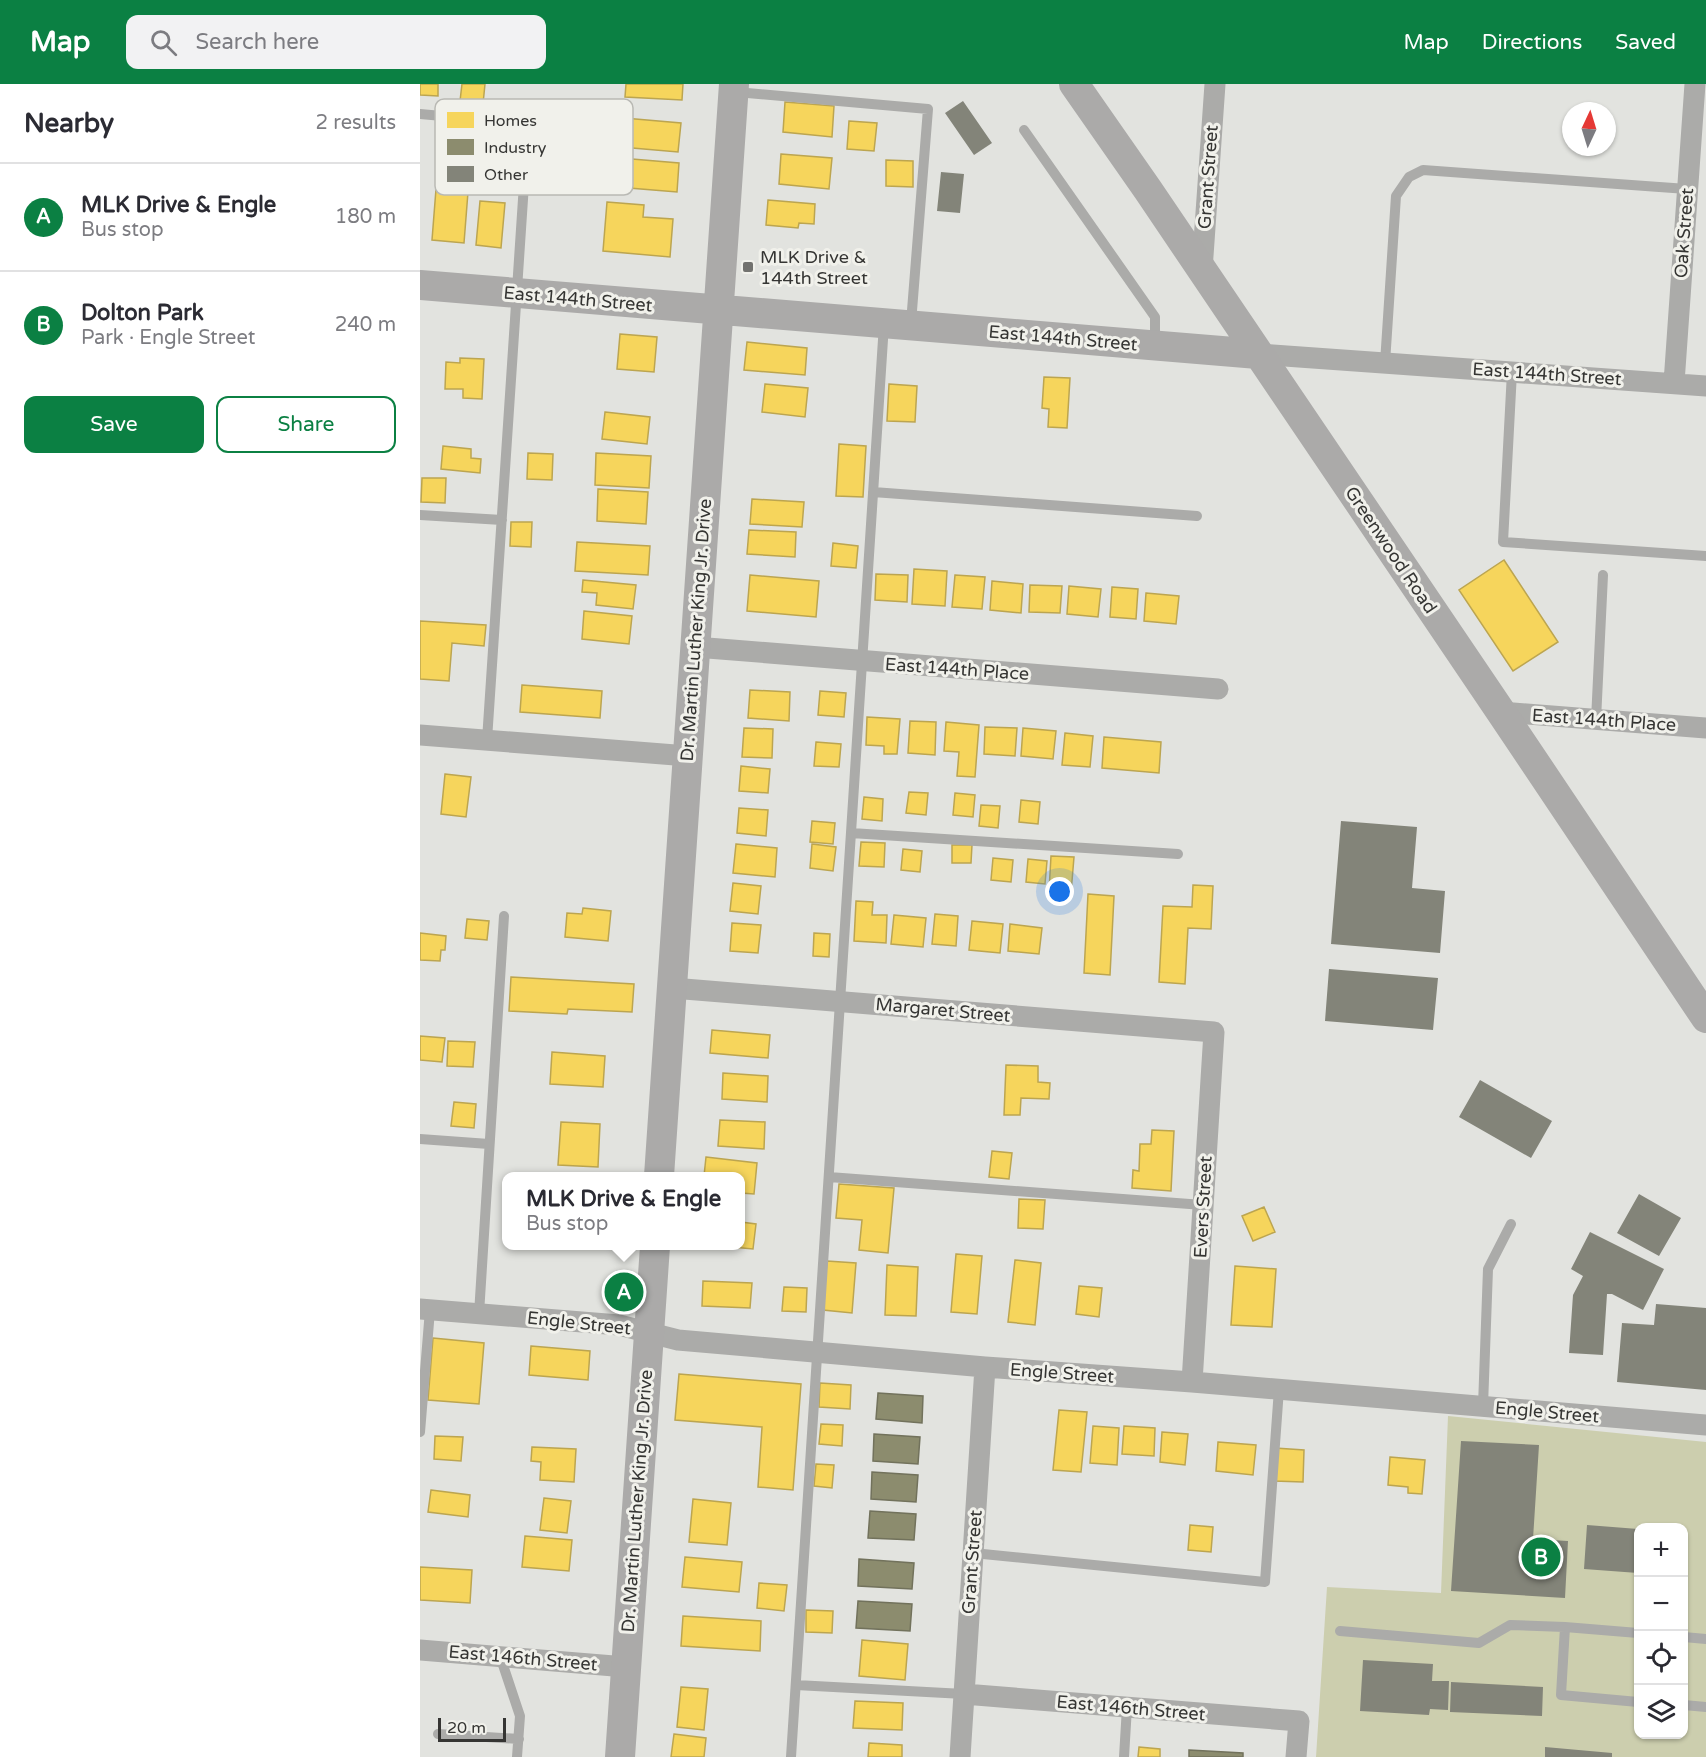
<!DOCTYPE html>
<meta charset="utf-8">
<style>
:root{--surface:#fff;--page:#f2f2f3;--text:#2b2b33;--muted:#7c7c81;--line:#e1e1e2;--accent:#0b8043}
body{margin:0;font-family:"Varela Round",sans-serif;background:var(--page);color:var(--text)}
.controls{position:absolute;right:18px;bottom:18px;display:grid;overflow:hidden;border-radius:12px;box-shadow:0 2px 4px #0004}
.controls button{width:54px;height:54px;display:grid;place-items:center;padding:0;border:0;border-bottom:2px solid var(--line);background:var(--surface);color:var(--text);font:30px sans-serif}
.compass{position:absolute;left:1142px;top:18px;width:54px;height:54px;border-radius:50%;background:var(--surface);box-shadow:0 2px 4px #0004;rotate:4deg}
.scale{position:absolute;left:18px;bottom:15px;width:68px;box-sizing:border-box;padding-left:6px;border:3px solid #353533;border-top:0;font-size:16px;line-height:21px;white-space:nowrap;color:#353533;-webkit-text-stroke:4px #f1f1eb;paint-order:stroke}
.you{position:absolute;left:640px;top:808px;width:21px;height:21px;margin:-15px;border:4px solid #fff;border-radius:50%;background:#1a73e8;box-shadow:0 0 0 9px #1a73e833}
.badge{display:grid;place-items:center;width:39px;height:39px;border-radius:50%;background:var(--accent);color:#fff;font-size:20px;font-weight:700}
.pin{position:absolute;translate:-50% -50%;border:3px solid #fff;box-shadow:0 2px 6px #0006}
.popup{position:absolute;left:82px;top:1088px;width:243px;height:78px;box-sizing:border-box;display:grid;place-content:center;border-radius:12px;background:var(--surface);filter:drop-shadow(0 2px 4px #0005);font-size:20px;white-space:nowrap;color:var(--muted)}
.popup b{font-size:22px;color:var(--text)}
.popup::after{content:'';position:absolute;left:50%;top:100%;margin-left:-12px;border:12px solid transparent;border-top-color:var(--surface)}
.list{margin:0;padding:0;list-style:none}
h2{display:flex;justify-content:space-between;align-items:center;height:78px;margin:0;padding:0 24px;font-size:26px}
h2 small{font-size:20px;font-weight:400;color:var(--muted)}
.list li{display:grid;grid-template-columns:39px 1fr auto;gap:18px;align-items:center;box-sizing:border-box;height:108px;padding:0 24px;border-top:2px solid var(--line)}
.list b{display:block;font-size:22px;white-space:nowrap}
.list p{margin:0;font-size:20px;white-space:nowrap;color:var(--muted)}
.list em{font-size:20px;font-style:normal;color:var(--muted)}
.actions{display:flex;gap:12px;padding:18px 24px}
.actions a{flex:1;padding:14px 0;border:2px solid var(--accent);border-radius:12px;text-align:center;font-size:21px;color:var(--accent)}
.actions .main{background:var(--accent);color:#fff}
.icon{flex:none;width:33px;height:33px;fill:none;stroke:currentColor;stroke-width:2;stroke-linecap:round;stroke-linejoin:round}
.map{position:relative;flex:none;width:1286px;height:1673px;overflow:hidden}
header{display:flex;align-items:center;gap:36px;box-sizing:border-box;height:84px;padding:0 30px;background:var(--accent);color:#fff}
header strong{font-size:28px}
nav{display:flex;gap:33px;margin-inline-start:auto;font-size:21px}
.search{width:420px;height:54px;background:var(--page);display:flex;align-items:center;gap:15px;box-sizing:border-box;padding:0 21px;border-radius:12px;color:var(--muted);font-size:22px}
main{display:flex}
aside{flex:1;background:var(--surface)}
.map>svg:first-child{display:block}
.park{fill:#ccceae;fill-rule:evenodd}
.homes{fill:#f6d55c;stroke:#bca550;stroke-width:1.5}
.industry{fill:#8c8c6e;stroke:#72725c;stroke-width:1.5}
.building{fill:#838479}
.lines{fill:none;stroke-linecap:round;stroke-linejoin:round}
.lane{stroke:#ababa9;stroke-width:10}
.street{stroke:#ababa9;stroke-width:21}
.secondary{stroke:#abaaa9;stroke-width:30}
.poi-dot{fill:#72726f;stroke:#f1f1eb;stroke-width:2}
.labels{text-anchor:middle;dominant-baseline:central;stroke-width:6;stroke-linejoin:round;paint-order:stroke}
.street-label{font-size:18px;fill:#353533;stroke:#f1f1eb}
.poi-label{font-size:18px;fill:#353533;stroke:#f1f1eb;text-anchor:start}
.key{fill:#f1f1eb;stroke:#b9b9b4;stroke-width:1.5}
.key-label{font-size:16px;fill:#353533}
</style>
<header>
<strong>Map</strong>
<div class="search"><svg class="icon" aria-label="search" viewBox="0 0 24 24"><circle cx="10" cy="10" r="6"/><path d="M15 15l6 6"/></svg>Search here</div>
<nav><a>Map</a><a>Directions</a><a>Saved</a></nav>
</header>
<main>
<aside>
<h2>Nearby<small>2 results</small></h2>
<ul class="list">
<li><span class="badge">A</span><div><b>MLK Drive &amp; Engle</b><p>Bus stop</p></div><em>180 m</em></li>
<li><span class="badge">B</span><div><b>Dolton Park</b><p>Park · Engle Street</p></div><em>240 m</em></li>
</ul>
<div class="actions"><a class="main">Save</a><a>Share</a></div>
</aside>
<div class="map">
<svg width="1286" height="1673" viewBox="0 0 1286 1673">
<rect width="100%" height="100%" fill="#e2e3df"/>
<!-- park -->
<path class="park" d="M 1028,1332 L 1286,1358 L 1286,1673 L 896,1673 L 907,1503 L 1021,1509 ZM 1218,1444 L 1264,1444 L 1264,1650 L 1218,1650 Z"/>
<!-- homes -->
<path class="homes" d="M 0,0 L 18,0 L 18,12 L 0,11 Z
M 42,0 L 65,0 L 63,20 L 40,17 Z
M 206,0 L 263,0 L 262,16 L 205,13 Z
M 365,18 L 414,22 L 412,53 L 363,48 Z
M 204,34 L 261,39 L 258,68 L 201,63 Z
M 429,37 L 457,39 L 454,67 L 427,65 Z
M 361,70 L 412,74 L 409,105 L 359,100 Z
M 212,75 L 259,79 L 257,108 L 209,104 Z
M 466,76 L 493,77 L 493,103 L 466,102 Z
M 16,105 L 48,108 L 44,159 L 12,156 Z
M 348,116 L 395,120 L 394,140 L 379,139 L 378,144 L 346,141 Z
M 60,117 L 85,119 L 81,164 L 56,161 Z
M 187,118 L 224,121 L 223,133 L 253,135 L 250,173 L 183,167 Z
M 200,250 L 237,253 L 234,288 L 197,285 Z
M 327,258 L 387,264 L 385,291 L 324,286 Z
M 40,274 L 64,275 L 62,315 L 43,314 L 43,305 L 25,305 L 26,278 L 40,279 Z
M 624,293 L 650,294 L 647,344 L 628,343 L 629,325 L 622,324 Z
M 345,300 L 388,304 L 385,333 L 342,328 Z
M 469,300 L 497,302 L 495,338 L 467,337 Z
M 185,328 L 230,333 L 227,360 L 182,355 Z
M 419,360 L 446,362 L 443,413 L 416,412 Z
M 23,362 L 51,365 L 51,374 L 61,375 L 60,389 L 21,385 Z
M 108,369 L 133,370 L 132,396 L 107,395 Z
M 176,369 L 231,372 L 229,404 L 175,401 Z
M 2,394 L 26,394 L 25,419 L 1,418 Z
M 178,405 L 228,408 L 226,440 L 177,437 Z
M 332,415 L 384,418 L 382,443 L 330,440 Z
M 91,438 L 112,438 L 111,463 L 90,462 Z
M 329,446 L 376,448 L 375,473 L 327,470 Z
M 157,458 L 230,462 L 228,491 L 155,487 Z
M 413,459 L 438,462 L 436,484 L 411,482 Z
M 1084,476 L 1138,558 L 1093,587 L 1039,506 Z
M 494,485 L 527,487 L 525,522 L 492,520 Z
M 456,490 L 488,491 L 487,518 L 455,516 Z
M 330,491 L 399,497 L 396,533 L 327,527 Z
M 535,491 L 565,493 L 562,525 L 532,523 Z
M 163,496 L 216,501 L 213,525 L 176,521 L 177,509 L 162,508 Z
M 572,497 L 603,500 L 601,529 L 570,526 Z
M 610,501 L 642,502 L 640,529 L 609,528 Z
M 649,502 L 681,505 L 678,533 L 647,530 Z
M 692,503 L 718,505 L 716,535 L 690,533 Z
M 726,509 L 759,512 L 756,540 L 724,537 Z
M 164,527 L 212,532 L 209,560 L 162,555 Z
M 0,537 L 66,541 L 64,562 L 32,559 L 29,597 L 0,595 Z
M 102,601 L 182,607 L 180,634 L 100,628 Z
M 330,606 L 370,608 L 369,637 L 328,634 Z
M 400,607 L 426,609 L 424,633 L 398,631 Z
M 447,633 L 480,635 L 477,670 L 464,670 L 464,662 L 446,661 Z
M 490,637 L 516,638 L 515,671 L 488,669 Z
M 526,638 L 559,641 L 555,693 L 537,692 L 539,668 L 524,667 Z
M 565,643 L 597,644 L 595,672 L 564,670 Z
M 324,644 L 353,645 L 352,674 L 322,673 Z
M 603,644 L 636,647 L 633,675 L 601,672 Z
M 645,649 L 673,652 L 670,683 L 642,681 Z
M 684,653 L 741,658 L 739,689 L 682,684 Z
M 396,658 L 421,660 L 419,683 L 394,682 Z
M 321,682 L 350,685 L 348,709 L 319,707 Z
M 25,690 L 51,693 L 46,733 L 21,730 Z
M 489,708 L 508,709 L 506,731 L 486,729 Z
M 535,709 L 555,711 L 553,733 L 533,731 Z
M 444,713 L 463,715 L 462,737 L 442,735 Z
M 601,716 L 620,718 L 618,740 L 599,738 Z
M 561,721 L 580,722 L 578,744 L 559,742 Z
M 319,724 L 348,726 L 346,752 L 317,749 Z
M 392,737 L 415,739 L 413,760 L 390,758 Z
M 441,758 L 465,759 L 464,783 L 439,782 Z
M 316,760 L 357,764 L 355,793 L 313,789 Z
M 392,760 L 416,763 L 413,787 L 390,784 Z
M 532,761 L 552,761 L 551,779 L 532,779 Z
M 483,765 L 502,767 L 500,788 L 481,786 Z
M 631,772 L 654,773 L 651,809 L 629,807 Z
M 573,774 L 593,776 L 591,798 L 571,796 Z
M 608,775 L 627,777 L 625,800 L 606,798 Z
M 313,799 L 341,802 L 338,830 L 310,827 Z
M 773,801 L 793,802 L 791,845 L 768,844 L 765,900 L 739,898 L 743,822 L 772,823 Z
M 668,810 L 694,812 L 690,891 L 664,889 Z
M 436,817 L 453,818 L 452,831 L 467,831 L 466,859 L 434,857 Z
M 163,824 L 191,827 L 188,857 L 145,853 L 147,829 L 162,830 Z
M 515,830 L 538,832 L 536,862 L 512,860 Z
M 474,831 L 506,834 L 503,863 L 471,860 Z
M 47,835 L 69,837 L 67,856 L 45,854 Z
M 552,837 L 583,840 L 580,869 L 549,866 Z
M 312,839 L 341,841 L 338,869 L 310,867 Z
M 590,840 L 622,844 L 619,870 L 588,867 Z
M 0,849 L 26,852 L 25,866 L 21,866 L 20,877 L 0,876 Z
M 394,849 L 410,850 L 409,873 L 393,872 Z
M 91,893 L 214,900 L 212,928 L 148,925 L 147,930 L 89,927 Z
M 292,946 L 350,951 L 348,974 L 290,969 Z
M 0,952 L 25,954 L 22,978 L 0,976 Z
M 28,957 L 55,958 L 53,983 L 27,982 Z
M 132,968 L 185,972 L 183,1003 L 130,1000 Z
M 586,981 L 618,982 L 618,998 L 630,999 L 629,1015 L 601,1014 L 600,1031 L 584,1031 Z
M 303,989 L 348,992 L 347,1018 L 302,1015 Z
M 34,1018 L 56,1020 L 54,1044 L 31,1042 Z
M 300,1036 L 345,1038 L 344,1065 L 298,1062 Z
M 141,1038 L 180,1040 L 178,1083 L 138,1081 Z
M 732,1046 L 754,1047 L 751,1107 L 712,1104 L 713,1086 L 719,1087 L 720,1060 L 731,1060 Z
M 572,1067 L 592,1069 L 589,1095 L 569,1093 Z
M 286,1073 L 337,1079 L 334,1110 L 321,1109 L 321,1092 L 284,1092 Z
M 419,1100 L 474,1104 L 468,1169 L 439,1166 L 442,1136 L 416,1134 Z
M 599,1115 L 625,1116 L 623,1145 L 598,1144 Z
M 844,1123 L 855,1148 L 833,1157 L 822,1132 Z
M 321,1138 L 336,1140 L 333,1165 L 301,1162 L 321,1162 Z
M 536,1170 L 562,1172 L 557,1230 L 531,1228 Z
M 595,1176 L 621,1179 L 615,1241 L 588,1238 Z
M 407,1177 L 436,1179 L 432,1229 L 403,1226 Z
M 467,1181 L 498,1183 L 496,1232 L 465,1231 Z
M 815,1182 L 856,1185 L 852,1243 L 811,1241 Z
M 283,1197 L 332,1199 L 330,1224 L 282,1222 Z
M 659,1202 L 682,1204 L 679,1233 L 656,1230 Z
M 364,1203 L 387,1204 L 386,1228 L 362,1227 Z
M 13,1254 L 64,1259 L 59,1320 L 8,1316 Z
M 111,1262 L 170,1267 L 168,1296 L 109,1291 Z
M 259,1290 L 381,1300 L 373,1406 L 338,1403 L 342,1343 L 255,1336 Z
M 400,1299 L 431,1301 L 430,1325 L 399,1323 Z
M 639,1326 L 667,1328 L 661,1388 L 633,1386 Z
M 401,1340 L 423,1341 L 422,1362 L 399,1360 Z
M 673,1342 L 699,1344 L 697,1381 L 670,1379 Z
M 704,1342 L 735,1344 L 734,1372 L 702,1370 Z
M 742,1348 L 768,1350 L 765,1381 L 740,1378 Z
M 15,1352 L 43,1353 L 41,1377 L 14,1375 Z
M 798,1358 L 836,1361 L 833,1391 L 796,1387 Z
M 112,1363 L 156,1365 L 154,1398 L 120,1396 L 121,1378 L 111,1377 Z
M 855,1364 L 884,1366 L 883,1398 L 854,1397 Z
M 970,1373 L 1005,1376 L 1002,1410 L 988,1409 L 988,1403 L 968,1401 Z
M 396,1380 L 414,1381 L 412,1404 L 394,1402 Z
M 11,1406 L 50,1411 L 48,1433 L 8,1428 Z
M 124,1414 L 151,1417 L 147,1449 L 120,1446 Z
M 273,1415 L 311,1419 L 307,1461 L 269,1458 Z
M 770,1441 L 793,1443 L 791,1468 L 768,1466 Z
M 105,1452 L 152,1456 L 149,1487 L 102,1483 Z
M 265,1473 L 322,1478 L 319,1508 L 262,1503 Z
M 0,1483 L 52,1486 L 50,1519 L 0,1516 Z
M 339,1499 L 367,1501 L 364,1527 L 337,1524 Z
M 386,1526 L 413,1527 L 412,1549 L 386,1548 Z
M 263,1532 L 341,1537 L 340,1567 L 261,1562 Z
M 442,1556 L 488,1560 L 485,1596 L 439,1592 Z
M 261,1603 L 288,1605 L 284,1646 L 257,1643 Z
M 435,1617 L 483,1619 L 482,1646 L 433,1644 Z
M 254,1650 L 286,1654 L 284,1673 L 251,1673 Z
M 449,1659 L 482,1661 L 482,1673 L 448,1673 Z
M 719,1663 L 740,1665 L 740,1673 L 718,1673 Z"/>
<!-- industry -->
<path class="industry" d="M 458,1309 L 503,1312 L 502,1339 L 456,1335 Z
M 454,1350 L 500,1353 L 498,1380 L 453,1377 Z
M 452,1388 L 498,1391 L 496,1418 L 451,1415 Z
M 450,1427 L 496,1430 L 494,1456 L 448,1454 Z
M 439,1475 L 494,1479 L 492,1505 L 438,1502 Z
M 438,1517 L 492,1520 L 490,1547 L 436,1544 Z
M 769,1666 L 823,1669 L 823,1673 L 769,1673 Z"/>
<!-- building -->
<path class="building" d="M 543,17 L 572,59 L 554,71 L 525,29 Z
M 521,88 L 544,90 L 540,129 L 517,127 Z
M 921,737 L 997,743 L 992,804 L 1025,807 L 1020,869 L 911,860 Z
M 909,885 L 1018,894 L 1013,946 L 905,937 Z
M 1060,996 L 1132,1037 L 1111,1074 L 1039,1033 Z
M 1219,1110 L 1261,1134 L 1239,1172 L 1197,1149 Z
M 1170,1148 L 1244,1185 L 1223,1226 L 1192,1210 L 1187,1210 L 1183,1271 L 1149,1269 L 1153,1211 L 1163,1192 L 1151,1185 Z
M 1236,1220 L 1286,1224 L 1286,1306 L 1197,1298 L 1202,1239 L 1234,1241 Z
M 1041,1357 L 1119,1361 L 1113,1455 L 1148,1457 L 1145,1514 L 1031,1507 Z
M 1167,1441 L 1218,1445 L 1218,1489 L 1164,1485 Z
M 943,1576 L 1013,1580 L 1012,1597 L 1029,1597 L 1028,1626 L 1010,1625 L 1009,1631 L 940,1627 Z
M 1031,1598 L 1123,1603 L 1122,1632 L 1030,1628 Z
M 1125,1663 L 1192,1669 L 1192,1673 L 1125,1673 Z"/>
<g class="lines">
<!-- lane -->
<path class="lane" d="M 316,8 L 508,25 L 491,239
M 0,30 L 108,40 L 67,656
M 604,46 L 735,233 L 735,258
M 965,279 L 976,112 L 989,93 L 1003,86 L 1267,105
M 1092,288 L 1083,458 L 1286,472
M 453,408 L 777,432
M 0,431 L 82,436
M 1176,636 L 1183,491
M 431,749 L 758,770
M 0,1055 L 69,1060
M 409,1093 L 783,1121
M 59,1230 L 84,832
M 1063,1322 L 1068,1185 L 1091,1140
M 0,1348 L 10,1226
M 553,1469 L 845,1498 L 859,1305
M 920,1547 L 1059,1559 L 1090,1541 L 1145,1543
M 1218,1549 L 1145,1543 L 1141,1611 L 1218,1618
M 1264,1553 L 1286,1555
M 80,1572 L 100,1632 L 97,1673
M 376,1601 L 544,1610
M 1264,1621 L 1286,1623
M 18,1650 L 99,1655
M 371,1673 L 464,240
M 704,1673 L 707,1623"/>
<!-- street -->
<path class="street" d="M 782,186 L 795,0
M 838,270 L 1286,302
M 1254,299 L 1275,0
M 275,563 L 798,605
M 1081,628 L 1286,644
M 0,651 L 268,672
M 252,904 L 794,948 L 772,1298
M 0,1225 L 199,1241 L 258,1256 L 565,1283 L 772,1298 L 1286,1341
M 0,1566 L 206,1583
M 544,1610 L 879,1637 L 876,1673
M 540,1673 L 565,1283"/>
<!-- secondary -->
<path class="secondary" d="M 654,0 L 728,106 L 1081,628 L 1286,934
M 0,201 L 838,270
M 239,1092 L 314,0
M 200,1673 L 235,1162"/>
</g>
<!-- markers -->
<rect class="poi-dot" x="322" y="177" width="12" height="12" rx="3"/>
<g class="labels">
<!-- street labels -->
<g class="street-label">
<text transform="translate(788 93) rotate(-86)">Grant Street</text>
<text transform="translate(1264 149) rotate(-86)">Oak Street</text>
<text transform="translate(158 215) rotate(5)">East 144th Street</text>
<text transform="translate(643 254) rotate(5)">East 144th Street</text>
<text transform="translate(1127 290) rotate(4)">East 144th Street</text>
<text transform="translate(971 466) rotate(56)">Greenwood Road</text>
<text transform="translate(276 546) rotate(-86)">Dr. Martin Luther King Jr. Drive</text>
<text transform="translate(537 585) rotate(4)">East 144th Place</text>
<text transform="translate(1184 636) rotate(4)">East 144th Place</text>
<text transform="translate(523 926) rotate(5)">Margaret Street</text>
<text transform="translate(783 1123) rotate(-87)">Evers Street</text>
<text transform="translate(159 1239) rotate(6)">Engle Street</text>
<text transform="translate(642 1289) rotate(4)">Engle Street</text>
<text transform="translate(1127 1328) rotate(5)">Engle Street</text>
<text transform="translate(217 1417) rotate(-86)">Dr. Martin Luther King Jr. Drive</text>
<text transform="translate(552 1478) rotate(-86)">Grant Street</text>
<text transform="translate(103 1574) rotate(5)">East 146th Street</text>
<text transform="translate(711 1624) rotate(5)">East 146th Street</text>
</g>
<!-- poi labels -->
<g class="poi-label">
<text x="340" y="173">MLK Drive &amp;<tspan x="340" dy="21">144th Street</tspan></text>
</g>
</g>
<!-- legend -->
<rect x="15" y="15" width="198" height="96" rx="9" class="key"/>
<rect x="27" y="28" width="27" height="16" fill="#f6d55c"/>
<rect x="27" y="55" width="27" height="16" fill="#8c8c6e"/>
<rect x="27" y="82" width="27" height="16" fill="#838479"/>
<g class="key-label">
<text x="64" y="42">Homes</text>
<text x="64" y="69">Industry</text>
<text x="64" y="96">Other</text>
</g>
</svg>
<div class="controls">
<button>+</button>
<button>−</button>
<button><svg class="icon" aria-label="locate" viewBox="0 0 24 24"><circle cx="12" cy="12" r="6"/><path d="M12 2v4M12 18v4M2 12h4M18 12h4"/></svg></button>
<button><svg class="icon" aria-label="layers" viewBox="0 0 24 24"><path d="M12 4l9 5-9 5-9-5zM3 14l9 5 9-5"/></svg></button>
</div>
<svg class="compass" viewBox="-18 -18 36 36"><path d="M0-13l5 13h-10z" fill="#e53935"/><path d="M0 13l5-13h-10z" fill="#7c7c81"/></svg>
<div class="scale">20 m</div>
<div class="you"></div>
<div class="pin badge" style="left:204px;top:1208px">A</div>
<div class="popup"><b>MLK Drive &amp; Engle</b>Bus stop</div>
<div class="pin badge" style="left:1121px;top:1473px">B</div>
</div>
</main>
